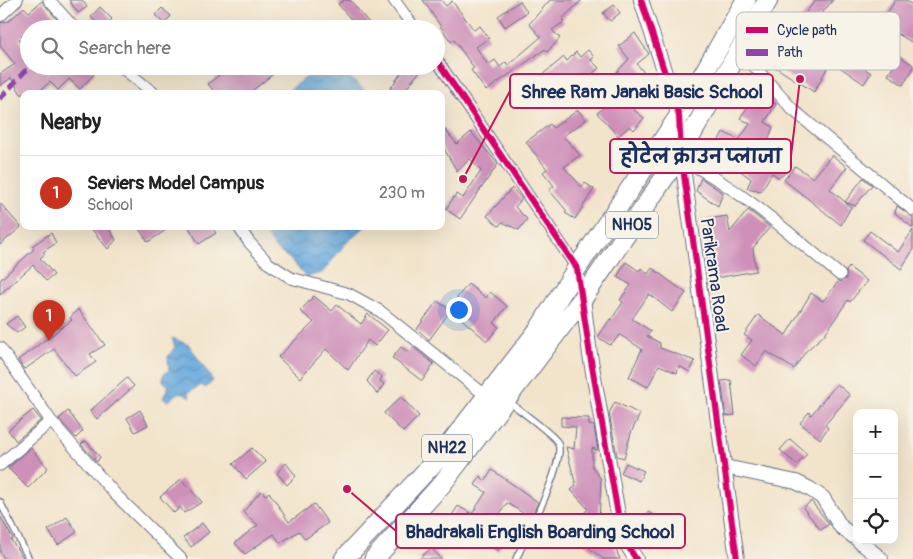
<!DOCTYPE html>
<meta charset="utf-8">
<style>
:root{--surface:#fff;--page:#f2f2f2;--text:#222;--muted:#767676;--line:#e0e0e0;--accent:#c8321e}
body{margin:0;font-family:Pangolin,"Playpen Sans Deva",sans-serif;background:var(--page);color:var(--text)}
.controls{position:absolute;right:15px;bottom:15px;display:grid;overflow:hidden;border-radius:10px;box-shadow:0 5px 20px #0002}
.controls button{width:45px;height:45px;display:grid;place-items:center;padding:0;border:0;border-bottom:1px solid var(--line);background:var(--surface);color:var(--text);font:25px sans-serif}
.you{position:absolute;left:458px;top:309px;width:18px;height:18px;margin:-12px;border:4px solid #fff;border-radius:50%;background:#1a73e8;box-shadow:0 0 0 8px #1a73e833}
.badge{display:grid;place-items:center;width:32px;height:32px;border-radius:50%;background:var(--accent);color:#fff;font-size:16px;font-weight:700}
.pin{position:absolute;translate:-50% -41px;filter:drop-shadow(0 1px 2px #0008)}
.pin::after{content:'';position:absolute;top:26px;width:18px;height:15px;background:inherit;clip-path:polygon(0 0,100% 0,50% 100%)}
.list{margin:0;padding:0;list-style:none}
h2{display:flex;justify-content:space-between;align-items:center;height:65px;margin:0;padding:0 20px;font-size:21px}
h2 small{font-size:16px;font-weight:400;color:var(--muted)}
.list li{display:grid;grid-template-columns:32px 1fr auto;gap:15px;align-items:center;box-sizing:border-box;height:75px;padding:0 20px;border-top:1px solid var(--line)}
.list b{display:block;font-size:19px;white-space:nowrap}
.list p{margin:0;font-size:16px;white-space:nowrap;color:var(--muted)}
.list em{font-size:16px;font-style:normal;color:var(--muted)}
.icon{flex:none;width:28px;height:28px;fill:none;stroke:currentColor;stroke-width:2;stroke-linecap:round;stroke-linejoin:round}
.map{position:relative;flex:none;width:913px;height:559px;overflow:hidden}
.search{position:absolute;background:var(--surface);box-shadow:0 5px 20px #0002;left:20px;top:20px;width:425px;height:55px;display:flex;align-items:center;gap:12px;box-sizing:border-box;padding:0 18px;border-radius:28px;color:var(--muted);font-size:19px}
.panel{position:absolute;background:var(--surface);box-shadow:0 5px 20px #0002;left:20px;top:90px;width:425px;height:140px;border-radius:10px}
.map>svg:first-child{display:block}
.water{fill:url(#water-waves);stroke:#436c9e}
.building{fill:#ce8fb9}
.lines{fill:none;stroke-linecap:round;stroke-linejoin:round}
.service-casing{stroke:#666e84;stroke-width:8}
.minor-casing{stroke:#666e84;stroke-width:13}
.tertiary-casing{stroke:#666e84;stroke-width:16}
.trunk-casing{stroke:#666e84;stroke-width:21}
.service{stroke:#fff;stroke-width:5.5}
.minor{stroke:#fff;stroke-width:11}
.tertiary{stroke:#fff;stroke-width:14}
.trunk{stroke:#fff;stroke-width:19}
.quiet{stroke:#8e44ad;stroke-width:5;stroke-dasharray:10 5;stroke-linecap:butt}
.cycleway-casing{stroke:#f7f3e8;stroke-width:9}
.cycleway{stroke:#d6006c;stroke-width:6}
.labels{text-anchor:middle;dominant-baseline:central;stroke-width:4;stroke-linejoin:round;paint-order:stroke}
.shield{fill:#f7f3e8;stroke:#5d6a87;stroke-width:1}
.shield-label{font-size:16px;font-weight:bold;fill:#1b2f5e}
.street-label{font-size:18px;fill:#1b2f5e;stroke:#f7f3e8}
.key{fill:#f7f3e8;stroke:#b5b8bf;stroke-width:1}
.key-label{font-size:14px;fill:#1b2f5e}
.leader{fill:none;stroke:#c2185b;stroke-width:2}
.callout-dot{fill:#c2185b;stroke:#f7f3e8;stroke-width:2}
.callout{fill:#f7f3e8;stroke:#c2185b;stroke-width:2}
.callout-label{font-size:19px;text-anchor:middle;font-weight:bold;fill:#1b2f5e}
</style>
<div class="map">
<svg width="913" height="559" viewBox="0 0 913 559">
<defs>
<pattern id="water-waves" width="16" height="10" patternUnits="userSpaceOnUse" patternTransform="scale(1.25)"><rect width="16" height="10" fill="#6baade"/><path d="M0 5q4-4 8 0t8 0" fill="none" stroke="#578bb7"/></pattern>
</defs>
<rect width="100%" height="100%" fill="#f7f3e8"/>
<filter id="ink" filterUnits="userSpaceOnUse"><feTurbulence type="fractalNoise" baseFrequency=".02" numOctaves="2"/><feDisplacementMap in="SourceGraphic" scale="10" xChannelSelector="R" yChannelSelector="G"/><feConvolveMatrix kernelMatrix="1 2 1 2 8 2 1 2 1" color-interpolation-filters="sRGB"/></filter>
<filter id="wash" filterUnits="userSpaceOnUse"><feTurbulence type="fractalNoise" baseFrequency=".0096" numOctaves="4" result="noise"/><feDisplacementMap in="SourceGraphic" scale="20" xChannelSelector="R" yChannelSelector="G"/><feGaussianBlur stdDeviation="1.12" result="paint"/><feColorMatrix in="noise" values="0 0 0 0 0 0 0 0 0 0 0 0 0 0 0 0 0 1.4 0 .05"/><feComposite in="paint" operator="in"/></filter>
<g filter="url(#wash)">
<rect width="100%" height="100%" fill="#f2e4cb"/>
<!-- water -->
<path class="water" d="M 322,66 L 338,67 L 369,94 L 284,94 Z
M 255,226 L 366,226 L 345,244 L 322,273 L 306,277 L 290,259 L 276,249 L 268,237 Z
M 172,338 L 189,345 L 213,381 L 205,388 L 202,385 L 188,392 L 190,398 L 184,394 L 177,393 L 169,401 L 163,398 L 169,386 L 163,381 L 163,375 L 169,370 L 168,357 L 175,347 Z"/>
<g id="blocks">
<!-- building -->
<path class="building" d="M 69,0 L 82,0 L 87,7 L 78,13 Z
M 344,0 L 350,0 L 374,29 L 359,29 L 338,4 Z
M 423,0 L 441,0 L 446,6 L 452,1 L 474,30 L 480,26 L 489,38 L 476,47 L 488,65 L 495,60 L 500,67 L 506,62 L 508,65 L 541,37 L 529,24 L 550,0 L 582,0 L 562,19 L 564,22 L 552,30 L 560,38 L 547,52 L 545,49 L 486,91 L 471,70 L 474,68 L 454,40 L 451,42 Z
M 816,0 L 833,0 L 811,26 L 801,18 Z
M 895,0 L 904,0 L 913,5 L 913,43 L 893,31 L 897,25 L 885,17 Z
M 42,1 L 65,29 L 29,29 L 19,39 L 29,53 L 29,66 L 41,66 L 48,73 L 56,66 L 88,66 L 95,73 L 80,89 L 69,79 L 58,90 L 50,82 L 36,94 L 21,94 L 11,78 L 0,86 L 0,74 L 15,64 L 0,46 L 0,23 L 9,21 L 24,7 L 29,12 Z
M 520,1 L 527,12 L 505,27 L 498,16 Z
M 614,5 L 620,13 L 610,21 L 603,13 Z
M 100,7 L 112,19 L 103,28 L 91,17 Z
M 162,8 L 171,16 L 164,24 L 155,15 Z
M 802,32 L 825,48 L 829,43 L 871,73 L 864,84 L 831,61 L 814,92 L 772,65 L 787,43 L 792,46 Z
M 635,33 L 649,54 L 637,64 L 654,85 L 647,91 L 631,73 L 626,79 L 623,76 L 619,78 L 615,74 L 629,59 L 619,46 Z
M 588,50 L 594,57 L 591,60 L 599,68 L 584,81 L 581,78 L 558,97 L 542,75 L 564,57 L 567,61 L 576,52 L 580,57 Z
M 900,56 L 913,65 L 913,69 L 903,85 L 888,75 Z
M 230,66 L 283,66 L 248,94 L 216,94 L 208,84 Z
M 406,66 L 424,66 L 406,89 L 409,94 L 394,94 L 390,89 Z
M 614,84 L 637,107 L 634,110 L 644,118 L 634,130 L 630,126 L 618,136 L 597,113 L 615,98 L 608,91 Z
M 759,90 L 776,104 L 765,122 L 773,127 L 764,152 L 786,172 L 779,178 L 772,173 L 761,191 L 747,188 L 751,179 L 714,151 L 723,132 L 739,140 L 750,124 L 740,118 Z
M 578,110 L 586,120 L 563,136 L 580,155 L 564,167 L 582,187 L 585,183 L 594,189 L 575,219 L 565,213 L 567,211 L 549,190 L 554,186 L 543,172 L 547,169 L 526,142 L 550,124 L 553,128 Z
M 441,125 L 457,144 L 471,132 L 498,164 L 460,219 L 446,209 L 456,194 L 463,198 L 481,171 L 470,159 L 457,171 L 441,144 Z
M 832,155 L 847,167 L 830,189 L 851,207 L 841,225 L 784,180 L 795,166 L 813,178 Z
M 701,178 L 723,193 L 718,206 L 696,191 Z
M 863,178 L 872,185 L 855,206 L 845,202 Z
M 512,188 L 522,199 L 515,207 L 527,219 L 519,230 L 502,222 L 499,226 L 487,216 Z
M 0,203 L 21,227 L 0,245 Z
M 897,206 L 913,217 L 913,228 L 895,213 Z
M 748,210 L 770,227 L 753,248 L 756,271 L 716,278 L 711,258 L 707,259 L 704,248 L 713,246 L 708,219 L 727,216 L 730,232 Z
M 89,226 L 107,226 L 116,240 L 108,249 Z
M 137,226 L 172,226 L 148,242 Z
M 188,226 L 211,226 L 216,233 L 199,244 Z
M 913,230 L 913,250 L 901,269 L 863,240 L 870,231 L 898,252 Z
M 51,233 L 56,243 L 43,252 L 45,254 L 40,258 L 54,275 L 46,281 L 33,265 L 0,294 L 0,280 L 34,249 L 32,246 Z
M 626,262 L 639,271 L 641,268 L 648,274 L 652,268 L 686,293 L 672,312 L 649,294 L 632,319 L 651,331 L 647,336 L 660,343 L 660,348 L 695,361 L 690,372 L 679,366 L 677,373 L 659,365 L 648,387 L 629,377 L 642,349 L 620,335 L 610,345 L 598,337 L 610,319 L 611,320 L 623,302 L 620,300 L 631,285 L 617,277 Z
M 849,267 L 867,281 L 850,302 L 848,300 L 824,335 L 806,351 L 794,369 L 766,351 L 756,366 L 741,355 L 752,340 L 744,335 L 758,315 L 786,335 L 811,293 L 823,301 L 838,282 L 846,279 L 846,271 Z
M 468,284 L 486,298 L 490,292 L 507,306 L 494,323 L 499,327 L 487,341 L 449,308 Z
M 314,296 L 332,311 L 337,305 L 361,324 L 368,314 L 388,330 L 375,346 L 368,340 L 348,370 L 326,349 L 300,378 L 278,357 L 314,322 L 300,311 Z
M 437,301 L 451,310 L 429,340 L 417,329 Z
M 78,309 L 105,345 L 90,354 L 96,362 L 75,376 L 54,349 L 25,369 L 23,368 L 18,360 L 72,320 L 70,318 Z
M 17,316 L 25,327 L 17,333 L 6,324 Z
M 401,347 L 408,352 L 413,347 L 434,364 L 422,381 L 392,358 Z
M 374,371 L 382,377 L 380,381 L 384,384 L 377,394 L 367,381 Z
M 127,378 L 134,386 L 97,419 L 90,411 Z
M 731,380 L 735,415 L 726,416 L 721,381 Z
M 837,384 L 850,395 L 825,425 L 828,428 L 820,439 L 800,423 L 809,412 L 811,415 Z
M 401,397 L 419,416 L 403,432 L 384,413 Z
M 615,402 L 640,414 L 631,433 L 624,458 L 617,456 L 609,413 Z
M 33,410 L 41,420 L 16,441 L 8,430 Z
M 140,410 L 148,425 L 135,432 L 127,418 Z
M 68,411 L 83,431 L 76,438 L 59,419 Z
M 561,417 L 589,418 L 589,425 L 594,426 L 598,450 L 592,448 L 592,466 L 601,479 L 599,522 L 601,518 L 609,534 L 606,537 L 613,543 L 620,559 L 603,559 L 570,532 L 568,536 L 553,528 L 559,517 L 573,524 L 588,509 L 571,490 L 576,486 L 566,447 L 574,449 L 576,427 L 561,426 Z
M 790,439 L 807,454 L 797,465 L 780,450 Z
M 86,441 L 100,457 L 97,462 L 81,444 Z
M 31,448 L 48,468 L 28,488 L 8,468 Z
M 252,448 L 266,462 L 246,479 L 233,464 Z
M 286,463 L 296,476 L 287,485 L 277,473 Z
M 626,463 L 644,471 L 639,481 L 621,473 Z
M 492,470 L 538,502 L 531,518 L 507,503 L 495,521 L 511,530 L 498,551 L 449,520 L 458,506 L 472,514 L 486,492 L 475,485 L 480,476 L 485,481 Z
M 181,479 L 202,502 L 184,513 L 180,507 L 174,513 L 160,497 Z
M 261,491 L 266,495 L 269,492 L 289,522 L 314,504 L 328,523 L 305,539 L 299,531 L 280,543 L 274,534 L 245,554 L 235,543 L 258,525 L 243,512 Z
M 811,501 L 829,524 L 821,530 L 803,508 Z
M 648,512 L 659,518 L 658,530 L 647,523 Z
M 0,516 L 13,539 L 11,540 L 24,559 L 5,559 L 0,552 Z
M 67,517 L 77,532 L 58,545 L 48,530 Z
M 202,523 L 209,532 L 191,547 L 183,538 Z
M 431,548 L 442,559 L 419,559 Z"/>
</g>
</g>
<g filter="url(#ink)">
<use href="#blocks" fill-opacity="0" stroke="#666e84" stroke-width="1"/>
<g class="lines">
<defs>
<path id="service" d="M 508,401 C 517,408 555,436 558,443 C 566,463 525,539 516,559
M 0,502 L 29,559"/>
<path id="minor" d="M 49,0 L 75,29
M 394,0 L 415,29
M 0,16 L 17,0
M 739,49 L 792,109 L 913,210
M 436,59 L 577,268 L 583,298
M 120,66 L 155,94
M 683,160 C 741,189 790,234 840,275
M 238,226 L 249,242 L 268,263 L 291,278 L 349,294 L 380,311 L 490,399
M 0,348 L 51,421 L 0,465
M 51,421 L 115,494 L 181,559"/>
<path id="tertiary" d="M 641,0 L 679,116 L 681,153 L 737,559
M 583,298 L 590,355 L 622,537 L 636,559
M 725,467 L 796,482 L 810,489 L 823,498 L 841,527 L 857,539
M 858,540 L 881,559"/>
<path id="trunk" d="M 344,559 L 442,454 L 539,329 L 577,268 L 679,116 L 746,0
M 374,559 L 442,484 L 583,298 L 681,153 L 768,0"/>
</defs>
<!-- service casing -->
<use href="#service" class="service-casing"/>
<!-- minor casing -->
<use href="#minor" class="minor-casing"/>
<!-- tertiary casing -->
<use href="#tertiary" class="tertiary-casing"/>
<!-- trunk casing -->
<use href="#trunk" class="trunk-casing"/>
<!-- service -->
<use href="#service" class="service"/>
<!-- minor -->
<use href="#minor" class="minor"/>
<!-- tertiary -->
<use href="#tertiary" class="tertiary"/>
<!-- trunk -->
<use href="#trunk" class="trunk"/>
<!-- quiet -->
<path class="quiet" d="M 74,29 L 74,28
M 0,99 L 24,72 L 32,66"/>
<defs>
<path id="cycleway" d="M 641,0 L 679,116 L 681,153 L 737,559
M 436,59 L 577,268 L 590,355 L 622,537 L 636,559"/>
</defs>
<!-- cycleway casing -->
<use href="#cycleway" class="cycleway-casing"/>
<!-- cycleway -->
<use href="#cycleway" class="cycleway"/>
</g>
</g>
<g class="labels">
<!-- shield labels -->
<g class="shield">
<rect x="606" y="211.5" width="52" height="27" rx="4"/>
<rect x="422" y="434.5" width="50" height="27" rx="4"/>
</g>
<g class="shield-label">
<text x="632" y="225">NH05</text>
<text x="447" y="448">NH22</text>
</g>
<!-- street labels -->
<g class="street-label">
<text transform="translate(714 275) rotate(82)">Parikrama Road</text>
</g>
</g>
<!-- legend -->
<rect x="736" y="12" width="164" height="58" rx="8" class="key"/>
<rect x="746" y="27" width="22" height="6" fill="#d6006c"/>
<rect x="746" y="49" width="22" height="7" fill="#8e44ad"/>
<g class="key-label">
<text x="777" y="35">Cycle path</text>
<text x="777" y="57">Path</text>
</g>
<!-- callouts -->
<path class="leader" d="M463 179L510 91M800 79L791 156M347 489L396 531"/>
<g class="callout-dot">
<circle cx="463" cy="179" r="5"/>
<circle cx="800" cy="79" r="5"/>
<circle cx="347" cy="489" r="5"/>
</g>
<g class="callout">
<rect x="510" y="74" width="263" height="34" rx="5"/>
<rect x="610" y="139" width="181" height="34" rx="5"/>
<rect x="396" y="514" width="289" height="34" rx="5"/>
</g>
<g class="callout-label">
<text x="642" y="98">Shree Ram Janaki Basic School</text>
<text x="701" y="163">होटेल क्राउन प्लाजा</text>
<text x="540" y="538">Bhadrakali English Boarding School</text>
</g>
</svg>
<div class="controls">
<button>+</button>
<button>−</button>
<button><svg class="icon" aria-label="locate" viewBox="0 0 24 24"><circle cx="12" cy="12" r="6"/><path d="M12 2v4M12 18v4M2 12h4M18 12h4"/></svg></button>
</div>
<div class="you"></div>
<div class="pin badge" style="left:49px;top:341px">1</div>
<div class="search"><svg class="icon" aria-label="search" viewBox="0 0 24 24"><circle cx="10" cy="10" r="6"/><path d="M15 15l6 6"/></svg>Search here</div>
<section class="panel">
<h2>Nearby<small></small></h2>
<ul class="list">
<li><span class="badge">1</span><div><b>Seviers Model Campus</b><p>School</p></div><em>230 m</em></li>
</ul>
</section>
</div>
